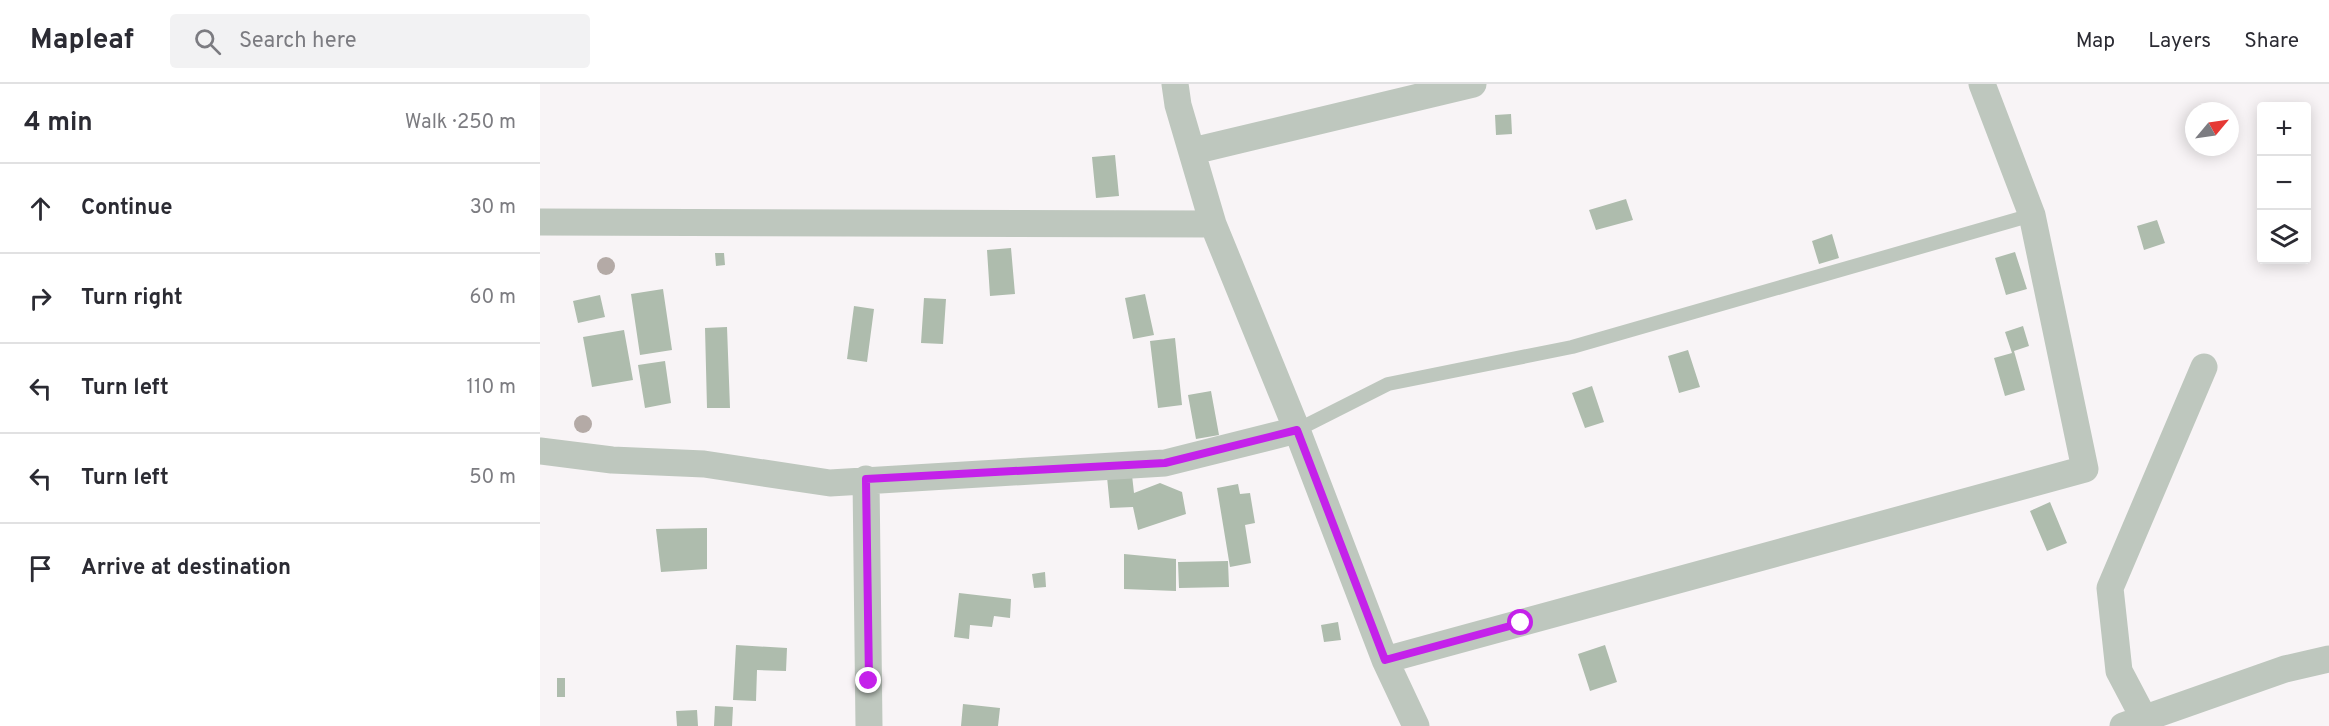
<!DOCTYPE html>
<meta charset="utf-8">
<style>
:root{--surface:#fff;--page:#f2f2f3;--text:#2b2b33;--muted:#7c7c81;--line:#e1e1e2}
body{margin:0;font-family:Overpass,sans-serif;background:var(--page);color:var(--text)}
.controls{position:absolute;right:18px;top:18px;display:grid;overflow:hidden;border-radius:6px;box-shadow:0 3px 15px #0003}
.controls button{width:54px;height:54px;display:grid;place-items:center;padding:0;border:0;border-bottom:2px solid var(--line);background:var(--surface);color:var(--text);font:30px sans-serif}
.compass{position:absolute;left:1645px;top:18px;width:54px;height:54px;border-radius:50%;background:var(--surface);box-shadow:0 3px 15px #0003;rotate:61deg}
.stop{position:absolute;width:18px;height:18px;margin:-14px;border:4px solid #c421ea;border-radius:50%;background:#fff}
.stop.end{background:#c421ea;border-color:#fff;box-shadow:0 2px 6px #0008}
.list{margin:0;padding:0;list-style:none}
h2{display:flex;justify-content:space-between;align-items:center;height:78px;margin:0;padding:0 24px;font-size:26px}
h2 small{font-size:20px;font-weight:400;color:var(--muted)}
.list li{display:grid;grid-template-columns:39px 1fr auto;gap:18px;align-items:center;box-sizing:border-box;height:90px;padding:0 24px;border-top:2px solid var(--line)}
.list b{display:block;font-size:22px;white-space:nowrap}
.list em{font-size:20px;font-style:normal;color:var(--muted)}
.icon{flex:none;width:33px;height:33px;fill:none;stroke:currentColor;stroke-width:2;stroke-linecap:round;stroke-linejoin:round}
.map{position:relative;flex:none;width:1789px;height:642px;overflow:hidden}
header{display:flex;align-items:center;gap:36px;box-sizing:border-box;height:84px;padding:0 30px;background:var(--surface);border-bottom:2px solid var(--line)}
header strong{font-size:28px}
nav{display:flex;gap:33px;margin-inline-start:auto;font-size:21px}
.search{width:420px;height:54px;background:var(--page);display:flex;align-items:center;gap:15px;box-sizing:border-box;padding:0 21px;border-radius:6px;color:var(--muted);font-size:22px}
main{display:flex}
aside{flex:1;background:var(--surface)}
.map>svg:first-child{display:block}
.building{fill:#aebcad}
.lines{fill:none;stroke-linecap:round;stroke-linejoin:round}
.lane{stroke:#bec7be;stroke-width:14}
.street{stroke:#bec7be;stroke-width:27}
.tree{fill:#b4aaa6}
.route{stroke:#c421ea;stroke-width:8}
</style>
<header>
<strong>Mapleaf</strong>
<div class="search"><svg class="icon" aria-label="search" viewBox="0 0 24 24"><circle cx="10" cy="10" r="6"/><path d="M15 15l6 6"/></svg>Search here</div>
<nav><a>Map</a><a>Layers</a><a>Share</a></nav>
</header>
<main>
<aside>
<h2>4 min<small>Walk · 250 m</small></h2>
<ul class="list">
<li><svg class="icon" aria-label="ahead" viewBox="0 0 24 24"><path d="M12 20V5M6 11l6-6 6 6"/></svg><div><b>Continue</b></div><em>30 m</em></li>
<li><svg class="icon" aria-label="right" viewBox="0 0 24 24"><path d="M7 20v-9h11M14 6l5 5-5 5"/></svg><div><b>Turn right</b></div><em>60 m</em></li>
<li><svg class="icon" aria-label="left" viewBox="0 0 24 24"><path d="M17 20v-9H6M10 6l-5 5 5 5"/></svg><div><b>Turn left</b></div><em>110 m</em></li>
<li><svg class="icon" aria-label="left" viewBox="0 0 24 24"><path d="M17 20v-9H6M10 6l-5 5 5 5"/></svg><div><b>Turn left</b></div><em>50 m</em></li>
<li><svg class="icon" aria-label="arrive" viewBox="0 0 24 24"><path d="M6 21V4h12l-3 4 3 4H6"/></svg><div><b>Arrive at destination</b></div></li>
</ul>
</aside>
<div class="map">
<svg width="1789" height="642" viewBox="0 0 1789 642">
<rect width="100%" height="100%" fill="#f8f4f6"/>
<!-- building -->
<path class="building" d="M 971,30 L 972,50 L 956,51 L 955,31 Z
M 575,71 L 579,112 L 556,114 L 552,73 Z
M 1086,115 L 1093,136 L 1056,146 L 1049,126 Z
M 1617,136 L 1625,159 L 1604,166 L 1597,142 Z
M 1292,150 L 1299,174 L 1279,180 L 1272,157 Z
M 471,164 L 475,210 L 450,212 L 447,166 Z
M 1475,168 L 1487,205 L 1466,211 L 1455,174 Z
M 175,169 L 184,169 L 185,181 L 176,182 Z
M 123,205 L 132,266 L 100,271 L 91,210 Z
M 605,210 L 614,251 L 593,255 L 585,214 Z
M 60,211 L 65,233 L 38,239 L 33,217 Z
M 384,214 L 406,215 L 403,260 L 381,259 Z
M 314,222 L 334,225 L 327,278 L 307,275 Z
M 1483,242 L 1489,262 L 1474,267 L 1485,306 L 1465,312 L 1454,274 L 1472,269 L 1465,248 Z
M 187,243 L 190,324 L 167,324 L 165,244 Z
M 84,246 L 93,296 L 52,303 L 43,253 Z
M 635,254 L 642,321 L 618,324 L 610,257 Z
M 1148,266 L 1160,303 L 1139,309 L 1128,272 Z
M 125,277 L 131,319 L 105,324 L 98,281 Z
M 1052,302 L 1064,338 L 1045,344 L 1032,309 Z
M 671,307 L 679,351 L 656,355 L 648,311 Z
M 592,391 L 594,409 L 620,399 L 642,408 L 646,430 L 598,446 L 593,423 L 570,424 L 567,393 Z
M 698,400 L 700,410 L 710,409 L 715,439 L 705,441 L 711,479 L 690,483 L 677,404 Z
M 1510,418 L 1527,459 L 1507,467 L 1490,427 Z
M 167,444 L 167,485 L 121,488 L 116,445 Z
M 584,470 L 636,475 L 636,507 L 584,505 Z
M 688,477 L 689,503 L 639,504 L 638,478 Z
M 505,488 L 506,503 L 494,504 L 492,490 Z
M 419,509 L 471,515 L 470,534 L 454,532 L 452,543 L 430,541 L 429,555 L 414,553 Z
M 798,538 L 801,556 L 784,558 L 781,541 Z
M 196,561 L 247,564 L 246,587 L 217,586 L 216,617 L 193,616 Z
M 1065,561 L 1077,598 L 1050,607 L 1038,570 Z
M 17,594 L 25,594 L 25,613 L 17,613 Z
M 423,620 L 460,624 L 458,642 L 421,642 Z
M 175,622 L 193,623 L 192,642 L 174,642 Z
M 157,626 L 158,642 L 137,642 L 136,627 Z"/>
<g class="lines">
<!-- lane -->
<path class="lane" d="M 757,346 L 848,300 L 1032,263 L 1492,131"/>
<!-- street -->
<path class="street" d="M 635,0 L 638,21 L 673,140 L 757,346 L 845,576 L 876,642
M 653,67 L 933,0
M 0,138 L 673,140
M 0,367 L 72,376 L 164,380 L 290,399 L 625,379 L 757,346
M 326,395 L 329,642
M 845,576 L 1545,385 L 1492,131 L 1442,0
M 1583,642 L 1745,585 L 1789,575
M 1608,642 L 1579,587 L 1570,504 L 1664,283"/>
</g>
<!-- trees -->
<g class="tree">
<circle cx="66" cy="182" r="9"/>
<circle cx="43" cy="340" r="9"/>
</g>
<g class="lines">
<!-- route -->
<path class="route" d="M 329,597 L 326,395 L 625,379 L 757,346 L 845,576 L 981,539"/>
</g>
</svg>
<div class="controls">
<button>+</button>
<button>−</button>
<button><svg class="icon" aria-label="layers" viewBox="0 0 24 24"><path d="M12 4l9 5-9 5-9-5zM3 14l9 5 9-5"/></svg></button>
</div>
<svg class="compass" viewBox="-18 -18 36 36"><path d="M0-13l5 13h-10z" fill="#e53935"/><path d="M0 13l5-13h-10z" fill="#7c7c81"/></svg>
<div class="stop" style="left:981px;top:539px"></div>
<div class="stop end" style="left:329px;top:597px"></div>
</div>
</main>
